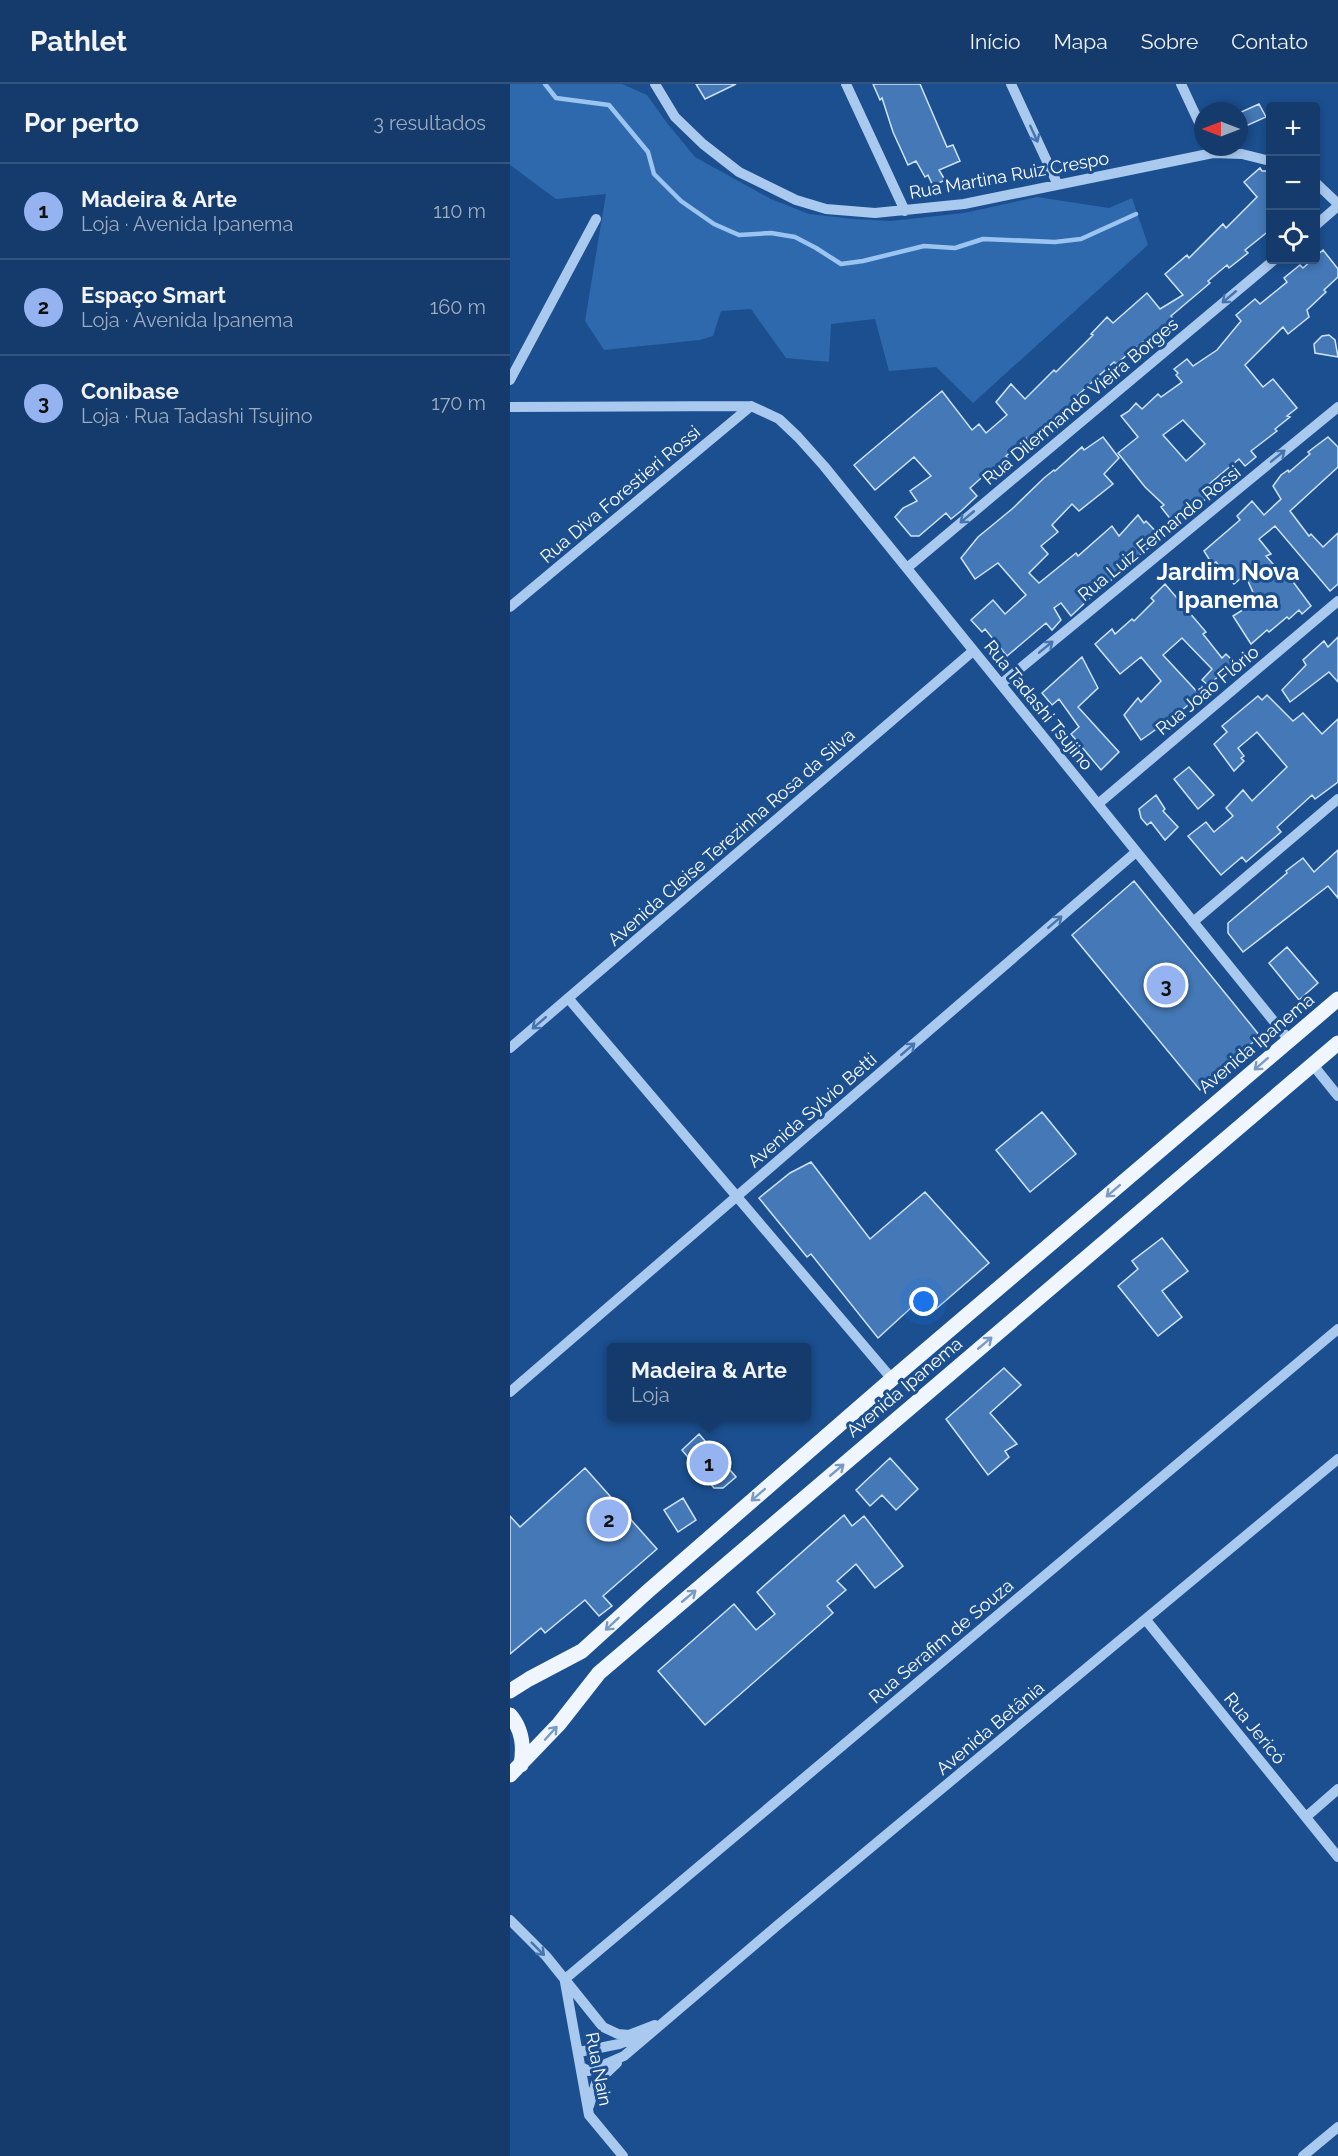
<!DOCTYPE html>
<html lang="pt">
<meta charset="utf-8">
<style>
:root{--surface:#143b6b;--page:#214673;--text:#f1f3f6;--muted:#9dadc1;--line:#33557e;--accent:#95b2f1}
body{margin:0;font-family:Raleway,sans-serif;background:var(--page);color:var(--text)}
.controls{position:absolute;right:18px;top:18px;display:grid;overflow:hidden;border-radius:6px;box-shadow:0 3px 9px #0003}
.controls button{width:54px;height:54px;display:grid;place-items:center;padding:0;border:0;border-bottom:2px solid var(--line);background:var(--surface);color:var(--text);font:30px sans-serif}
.compass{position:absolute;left:684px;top:18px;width:54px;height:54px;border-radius:50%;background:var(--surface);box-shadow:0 3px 9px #0003;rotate:270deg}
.you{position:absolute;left:414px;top:1218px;width:21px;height:21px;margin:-15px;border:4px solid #fff;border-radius:50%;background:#1a73e8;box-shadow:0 0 0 9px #1a73e833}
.badge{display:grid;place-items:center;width:39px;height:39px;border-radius:50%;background:var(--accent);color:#111;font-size:20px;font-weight:700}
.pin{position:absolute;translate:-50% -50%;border:3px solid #fff;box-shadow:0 2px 6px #0006}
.popup{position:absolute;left:97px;top:1259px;width:204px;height:78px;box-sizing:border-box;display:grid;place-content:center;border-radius:6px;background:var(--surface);filter:drop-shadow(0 2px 4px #0005);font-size:20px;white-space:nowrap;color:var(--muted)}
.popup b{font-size:22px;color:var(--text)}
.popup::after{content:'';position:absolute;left:50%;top:100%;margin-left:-12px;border:12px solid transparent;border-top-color:var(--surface)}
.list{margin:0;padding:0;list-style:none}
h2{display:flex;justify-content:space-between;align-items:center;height:78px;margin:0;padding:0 24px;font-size:26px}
h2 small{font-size:20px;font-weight:400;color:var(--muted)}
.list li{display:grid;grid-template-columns:39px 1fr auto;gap:18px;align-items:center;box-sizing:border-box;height:96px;padding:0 24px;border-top:2px solid var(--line)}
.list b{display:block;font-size:22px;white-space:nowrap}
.list p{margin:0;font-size:20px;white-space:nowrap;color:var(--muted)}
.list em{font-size:20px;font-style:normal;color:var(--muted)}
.icon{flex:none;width:33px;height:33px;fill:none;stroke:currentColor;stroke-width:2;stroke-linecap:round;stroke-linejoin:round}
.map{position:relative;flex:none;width:828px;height:2072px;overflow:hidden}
header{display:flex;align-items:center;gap:36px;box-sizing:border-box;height:84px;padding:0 30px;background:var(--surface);border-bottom:2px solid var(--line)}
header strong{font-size:28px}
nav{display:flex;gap:33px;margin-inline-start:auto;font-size:21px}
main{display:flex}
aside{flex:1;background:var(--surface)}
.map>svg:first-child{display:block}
.green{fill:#2e69ad}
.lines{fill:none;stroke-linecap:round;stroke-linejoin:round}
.stream{stroke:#9cc4f0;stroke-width:4.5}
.building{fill:#4478b7;stroke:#cfe3fa;stroke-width:1.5;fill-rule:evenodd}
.minor{stroke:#a9c9ee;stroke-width:10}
.major{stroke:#f0f6ff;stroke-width:15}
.oneway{stroke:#4674ac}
.oneway2{stroke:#7b9ac1}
.labels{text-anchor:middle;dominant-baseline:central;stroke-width:6;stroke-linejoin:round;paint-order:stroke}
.street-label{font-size:18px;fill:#fff;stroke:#1b4f8f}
.district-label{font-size:24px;font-weight:bold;fill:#fff;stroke:#1b4f8f}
</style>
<header>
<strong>Pathlet</strong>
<nav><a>Início</a><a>Mapa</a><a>Sobre</a><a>Contato</a></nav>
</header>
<main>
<aside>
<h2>Por perto<small>3 resultados</small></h2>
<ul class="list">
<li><span class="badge">1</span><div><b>Madeira &amp; Arte</b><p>Loja · Avenida Ipanema</p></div><em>110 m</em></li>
<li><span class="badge">2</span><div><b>Espaço Smart</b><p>Loja · Avenida Ipanema</p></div><em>160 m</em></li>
<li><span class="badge">3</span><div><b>Conibase</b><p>Loja · Rua Tadashi Tsujino</p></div><em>170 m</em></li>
</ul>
</aside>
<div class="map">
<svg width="828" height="2072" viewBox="0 0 828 2072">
<rect width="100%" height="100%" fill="#1b4f8f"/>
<!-- green -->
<path class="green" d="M 0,0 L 112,0 L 137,11 L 157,39 L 185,73 L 261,115 L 299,130 L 344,135 L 381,137 L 454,129 L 527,113 L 599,124 L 622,114 L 638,161 L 463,319 L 426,283 L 379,287 L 365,235 L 321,240 L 319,278 L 276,274 L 241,225 L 211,227 L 203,252 L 190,256 L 94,266 L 75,237 L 96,110 L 46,115 L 0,81 Z"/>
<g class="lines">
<!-- stream -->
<path class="stream" d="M 35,0 L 46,14 L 99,21 L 138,68 L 144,90 L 171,117 L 204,140 L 229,151 L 261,149 L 285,153 L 306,164 L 331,180 L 353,177 L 414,162 L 445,164 L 473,155 L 545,158 L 571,155 L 626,130"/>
</g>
<!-- building -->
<path class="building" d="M 186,0 L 226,0 L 195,15 Z
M 363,0 L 410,0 L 437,63 L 443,61 L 450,77 L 429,86 L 435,96 L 423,102 L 418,91 L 415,93 L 406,77 L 398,81 L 383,48 L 372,14 L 370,16 Z
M 749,20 L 756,33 L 729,45 L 729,29 Z
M 750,84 L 752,87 L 760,87 L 760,146 L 735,166 L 738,169 L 719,184 L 717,181 L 698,197 L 700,199 L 661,232 L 668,240 L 649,256 L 647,254 L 641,258 L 638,254 L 606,280 L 604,278 L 568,311 L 571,315 L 539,344 L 542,348 L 524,364 L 516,354 L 496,372 L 502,379 L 485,395 L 479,387 L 460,404 L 467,412 L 451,427 L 441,435 L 436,429 L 409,452 L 401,452 L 385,433 L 393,424 L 407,417 L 400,407 L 421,392 L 404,373 L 365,406 L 344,381 L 432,307 L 462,346 L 469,340 L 476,349 L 497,331 L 486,318 L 501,300 L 515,315 L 544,286 L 546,288 L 583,251 L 581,250 L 597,233 L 603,239 L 637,209 L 650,225 L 673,211 L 655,190 L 677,171 L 679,174 L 713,140 L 716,144 L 747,113 L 734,98 Z
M 813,166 L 828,185 L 828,193 L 814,206 L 816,208 L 797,226 L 799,233 L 778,250 L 773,243 L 735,281 L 753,303 L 763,295 L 787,324 L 777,332 L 780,333 L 765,345 L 767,347 L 741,367 L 746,373 L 735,382 L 729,375 L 698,401 L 704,408 L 665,441 L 651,423 L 654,421 L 635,403 L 608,369 L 628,353 L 611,332 L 619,327 L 626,319 L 632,325 L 648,310 L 651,313 L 672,298 L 666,291 L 668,289 L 664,285 L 677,275 L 683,282 L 707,266 L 731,237 L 726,231 L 745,215 L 750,220 L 777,198 L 774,194 L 790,181 L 793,184 L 802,176 L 806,176 L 806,172 ZM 673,336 L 695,360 L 676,377 L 653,351 Z
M 819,251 L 825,256 L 828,273 L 805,269 L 804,260 L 812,252 Z
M 593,353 L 609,374 L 594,390 L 603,400 L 569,427 L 562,420 L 542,441 L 548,448 L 531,462 L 538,470 L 519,489 L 529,499 L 566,469 L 568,472 L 602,442 L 609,452 L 628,431 L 634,439 L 636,437 L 652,454 L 624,475 L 597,500 L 596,499 L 561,532 L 551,519 L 544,524 L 551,536 L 542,546 L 536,539 L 497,572 L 475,545 L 472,548 L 461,536 L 483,516 L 495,530 L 516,511 L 488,479 L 465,495 L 451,474 L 468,453 L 502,425 L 534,394 L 544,386 L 545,387 L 572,363 L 574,366 Z
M 818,353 L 828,363 L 828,383 L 780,427 L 799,452 L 801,450 L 813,463 L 828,449 L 828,500 L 820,507 L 765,442 L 749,455 L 761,470 L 756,472 L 778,497 L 781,495 L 801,522 L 792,530 L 789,526 L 779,535 L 777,533 L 759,548 L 757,546 L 741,560 L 723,532 L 747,517 L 735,491 L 724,500 L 706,478 L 702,480 L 694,467 L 730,436 L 727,432 L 742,417 L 754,431 L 771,415 L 763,402 L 771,391 L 778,386 L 779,388 L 800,370 L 798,368 Z
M 655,500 L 696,548 L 693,550 L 712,574 L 716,570 L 725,579 L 698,601 L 692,596 L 702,585 L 672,554 L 653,571 L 690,611 L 671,627 L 669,625 L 655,639 L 631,656 L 614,631 L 628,614 L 631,618 L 651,597 L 631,573 L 610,590 L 585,560 L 602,545 L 605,550 L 622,535 L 624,537 L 644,517 L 641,514 Z
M 828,553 L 828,598 L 819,588 L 780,618 L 772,606 L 796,581 L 793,576 L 814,557 L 818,563 Z
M 572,573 L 588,604 L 568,623 L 609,668 L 591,686 L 561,650 L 569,643 L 549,615 L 542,621 L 532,609 Z
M 757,611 L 783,637 L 793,629 L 812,650 L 828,635 L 828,698 L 805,715 L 802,711 L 767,743 L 771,748 L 736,778 L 732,773 L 711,791 L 678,752 L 696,738 L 704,748 L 723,732 L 716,724 L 733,706 L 742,717 L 777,683 L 747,648 L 728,664 L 734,672 L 731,674 L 734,677 L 724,687 L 704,660 L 717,648 L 712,642 L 748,612 L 752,616 Z
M 679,683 L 704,711 L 688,725 L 664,695 Z
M 646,711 L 655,725 L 653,727 L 668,743 L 655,756 L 641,738 L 637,741 L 631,734 L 629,725 Z
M 828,766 L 828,814 L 818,802 L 733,868 L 718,849 L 718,839 L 777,789 L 776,787 L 793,774 L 804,788 Z
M 624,797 L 750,952 L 690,1006 L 562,851 Z
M 777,863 L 808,899 L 789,916 L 759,879 Z
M 532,1028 L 566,1070 L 520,1108 L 486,1066 Z
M 301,1078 L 360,1155 L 415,1108 L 479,1179 L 426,1225 L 415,1211 L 368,1254 L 301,1170 L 297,1173 L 249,1114 L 280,1089 Z
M 652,1154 L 678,1187 L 652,1207 L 672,1233 L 648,1252 L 608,1202 L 628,1185 L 622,1177 Z
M 494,1284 L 511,1301 L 480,1329 L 507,1360 L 495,1367 L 499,1373 L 478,1391 L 436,1335 Z
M 189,1350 L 226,1393 L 213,1404 L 204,1404 L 172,1366 Z
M 380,1374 L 408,1405 L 386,1426 L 372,1411 L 360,1422 L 346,1406 Z
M 75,1384 L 147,1465 L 93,1512 L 102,1522 L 89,1532 L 75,1516 L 35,1549 L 31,1544 L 0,1570 L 0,1432 L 10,1443 Z
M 173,1414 L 186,1436 L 168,1448 L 154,1426 Z
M 334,1431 L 342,1442 L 354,1432 L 393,1482 L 365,1504 L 346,1480 L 327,1497 L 336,1506 L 317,1522 L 323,1529 L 195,1641 L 148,1587 L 224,1520 L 246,1546 L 265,1530 L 247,1508 Z"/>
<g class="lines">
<!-- minor -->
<path class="minor" d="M 145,0 L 165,33 L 193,60 L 229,88 L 286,116 L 316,125 L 365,129 L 454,120 L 703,69 L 732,70 L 760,77
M 336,0 L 395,127
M 501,0 L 547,99
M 671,0 L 693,47
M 806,99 L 828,120
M 806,141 L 828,122
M 0,296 L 86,135
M 0,323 L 241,322 L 269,335 L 288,353 L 314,382 L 779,956
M 397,484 L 764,176
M 0,523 L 241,322
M 491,600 L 828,323
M 588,720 L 828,517
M 683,838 L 828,715
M 58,914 L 382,1295
M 0,964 L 463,567
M 803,981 L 828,1012
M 0,1308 L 626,768
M 636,1536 L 828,1773
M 796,1733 L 828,1705
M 0,1836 L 36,1872 L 93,1943 L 108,1950 L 119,1951 L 145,1941
M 55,1895 L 828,1245
M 55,1898 L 79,2031 L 113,2072
M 69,1968 L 109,1960 L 128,1953
M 71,1983 L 79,1987 L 114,1972 L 269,1840 L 828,1375
M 79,2022 L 86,1999 L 107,1979
M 793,2072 L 828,2043"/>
<!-- major -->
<path class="major" d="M 0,1607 L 19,1595 L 72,1567 L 137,1508 L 382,1295 L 828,915
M 0,1631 C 13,1646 14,1663 11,1681
M 0,1691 L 49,1640 L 89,1589 L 828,959"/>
</g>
<!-- one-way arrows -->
<defs><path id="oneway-shaft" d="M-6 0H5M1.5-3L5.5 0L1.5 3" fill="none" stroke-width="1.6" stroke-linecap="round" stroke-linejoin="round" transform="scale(1.5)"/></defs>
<g class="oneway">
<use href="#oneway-shaft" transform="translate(524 50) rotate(65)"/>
<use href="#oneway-shaft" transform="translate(719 213) rotate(140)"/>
<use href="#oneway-shaft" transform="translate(768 372) rotate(-39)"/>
<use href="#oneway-shaft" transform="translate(457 433) rotate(140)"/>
<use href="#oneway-shaft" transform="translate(536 563) rotate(-39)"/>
<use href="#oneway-shaft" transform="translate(545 838) rotate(-41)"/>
<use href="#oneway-shaft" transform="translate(29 939) rotate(139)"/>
<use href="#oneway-shaft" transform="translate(398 965) rotate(-41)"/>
<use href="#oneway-shaft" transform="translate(28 1865) rotate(45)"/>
</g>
<g class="oneway2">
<use href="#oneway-shaft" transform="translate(751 980) rotate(139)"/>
<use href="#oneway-shaft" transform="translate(603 1107) rotate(139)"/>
<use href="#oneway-shaft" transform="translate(475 1259) rotate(-40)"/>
<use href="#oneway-shaft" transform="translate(327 1386) rotate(-40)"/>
<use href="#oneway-shaft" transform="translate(248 1411) rotate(139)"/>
<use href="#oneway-shaft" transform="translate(179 1512) rotate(-40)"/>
<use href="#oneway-shaft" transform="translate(102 1540) rotate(137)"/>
<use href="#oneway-shaft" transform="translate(41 1649) rotate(-48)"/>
</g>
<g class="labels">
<!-- street labels -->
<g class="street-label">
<text transform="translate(499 91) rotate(-10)">Rua Martina Ruiz Crespo</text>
<text transform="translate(570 317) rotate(-40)">Rua Dilermando Vieira Borges</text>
<text transform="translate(110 410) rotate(-40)">Rua Diva Forestieri Rossi</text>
<text transform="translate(649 449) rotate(-39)">Rua Luiz Fernando Rossi</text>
<text transform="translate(697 606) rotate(-40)">Rua João Flório</text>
<text transform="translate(529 621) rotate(51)">Rua Tadashi Tsujino</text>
<text transform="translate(221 753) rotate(-41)">Avenida Cleise Terezinha Rosa da Silva</text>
<text transform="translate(746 959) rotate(-40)">Avenida Ipanema</text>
<text transform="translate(302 1026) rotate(-41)">Avenida Sylvio Betti</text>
<text transform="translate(394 1303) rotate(-40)">Avenida Ipanema</text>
<text transform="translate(431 1557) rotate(-40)">Rua Serafim de Souza</text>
<text transform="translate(480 1644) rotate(-40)">Avenida Betânia</text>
<text transform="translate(745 1644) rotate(51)">Rua Jericó</text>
<text transform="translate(89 1985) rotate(79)">Rua Nain</text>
</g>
<!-- district labels -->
<g class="district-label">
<text x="718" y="487">Jardim Nova<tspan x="718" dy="28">Ipanema</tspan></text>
</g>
</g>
</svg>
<div class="controls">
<button>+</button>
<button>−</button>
<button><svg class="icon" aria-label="locate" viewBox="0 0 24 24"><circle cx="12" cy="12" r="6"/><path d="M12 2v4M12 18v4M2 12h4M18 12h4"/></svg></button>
</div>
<svg class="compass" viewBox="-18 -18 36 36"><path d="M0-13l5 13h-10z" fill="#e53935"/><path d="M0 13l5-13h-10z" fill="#9dadc1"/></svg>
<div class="you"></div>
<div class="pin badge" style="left:199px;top:1379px">1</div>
<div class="popup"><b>Madeira &amp; Arte</b>Loja</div>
<div class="pin badge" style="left:99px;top:1435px">2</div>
<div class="pin badge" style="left:656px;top:901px">3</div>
</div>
</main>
